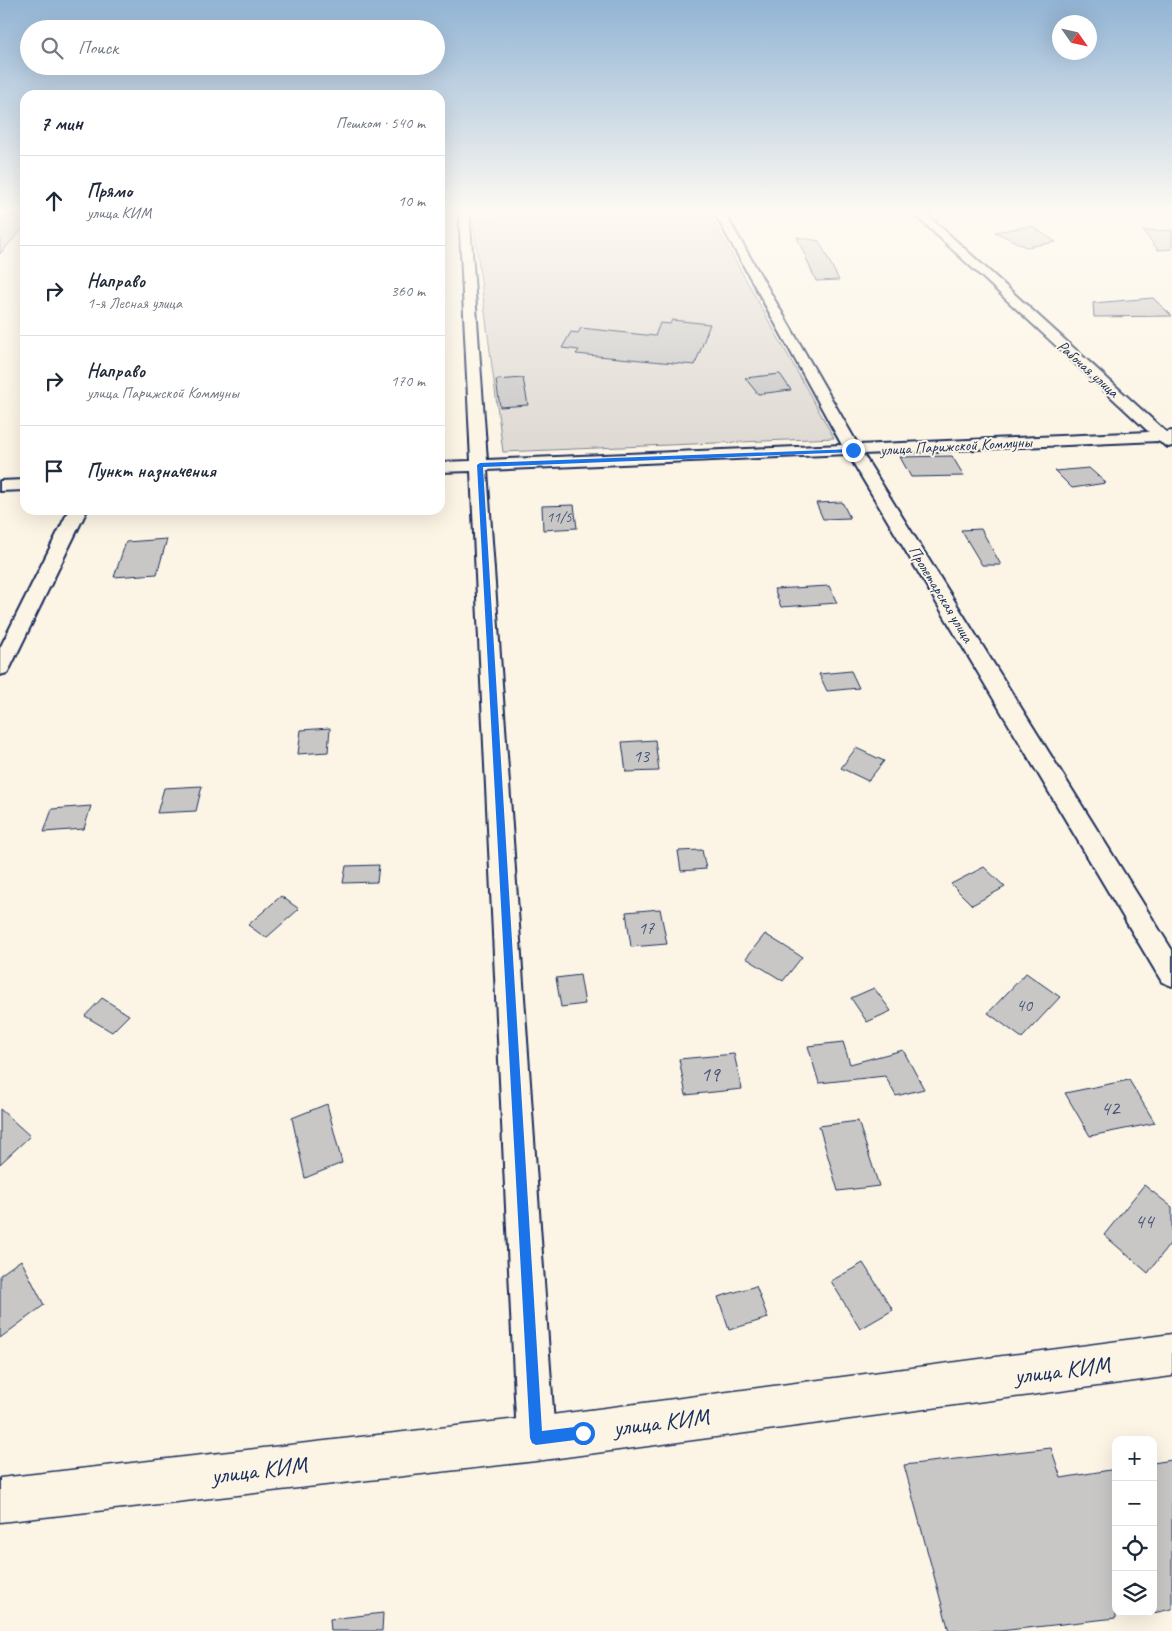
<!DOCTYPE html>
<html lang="ru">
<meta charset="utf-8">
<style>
:root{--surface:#fff;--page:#f2f2f3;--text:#1f2937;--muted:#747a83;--line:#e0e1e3}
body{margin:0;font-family:Caveat,sans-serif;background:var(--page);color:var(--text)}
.controls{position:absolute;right:15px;bottom:15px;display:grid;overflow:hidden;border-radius:10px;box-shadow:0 5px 20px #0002}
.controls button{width:45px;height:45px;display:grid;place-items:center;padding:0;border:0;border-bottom:1px solid var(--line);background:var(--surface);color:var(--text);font:25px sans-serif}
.compass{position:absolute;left:1052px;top:15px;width:45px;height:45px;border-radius:50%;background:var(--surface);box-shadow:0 5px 20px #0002;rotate:124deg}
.stop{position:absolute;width:15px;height:15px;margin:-11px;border:4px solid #1a73e8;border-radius:50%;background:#fff}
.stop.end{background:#1a73e8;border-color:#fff;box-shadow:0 1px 5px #0008}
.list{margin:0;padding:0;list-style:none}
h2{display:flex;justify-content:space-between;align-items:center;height:65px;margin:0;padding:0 20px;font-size:21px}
h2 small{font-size:16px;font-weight:400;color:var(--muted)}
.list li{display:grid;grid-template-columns:32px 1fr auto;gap:15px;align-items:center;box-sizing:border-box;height:90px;padding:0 20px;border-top:1px solid var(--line)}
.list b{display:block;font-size:19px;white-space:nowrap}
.list p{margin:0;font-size:16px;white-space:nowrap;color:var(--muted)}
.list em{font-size:16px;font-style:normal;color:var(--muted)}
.icon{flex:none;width:28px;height:28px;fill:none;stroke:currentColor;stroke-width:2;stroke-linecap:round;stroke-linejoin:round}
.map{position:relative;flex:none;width:1172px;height:1631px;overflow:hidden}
.search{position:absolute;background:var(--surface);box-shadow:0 5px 20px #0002;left:20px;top:20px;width:425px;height:55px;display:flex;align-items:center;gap:12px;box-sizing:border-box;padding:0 18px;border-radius:28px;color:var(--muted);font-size:19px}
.panel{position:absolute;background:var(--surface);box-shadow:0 5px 20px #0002;left:20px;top:90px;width:425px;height:425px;border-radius:15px}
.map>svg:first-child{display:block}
.green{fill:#dfdbd4;stroke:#7d8599}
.building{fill:#c8c7c6;stroke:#1b2f5e}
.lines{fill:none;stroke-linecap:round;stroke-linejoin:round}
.street-casing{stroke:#1b2f5e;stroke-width:4}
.secondary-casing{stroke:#1b2f5e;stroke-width:3}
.street{fill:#fcf5e5;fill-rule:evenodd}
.secondary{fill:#fcf5e5;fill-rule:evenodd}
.route{fill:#1a73e8}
.labels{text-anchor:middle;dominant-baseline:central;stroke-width:4;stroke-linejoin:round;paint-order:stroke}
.far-number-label{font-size:15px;fill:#465578}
.far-street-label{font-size:16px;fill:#1b2f5e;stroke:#fcf5e5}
.number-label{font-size:18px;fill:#465578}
.near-number-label{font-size:21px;fill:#465578}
.near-street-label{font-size:24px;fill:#1b2f5e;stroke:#fcf5e5}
</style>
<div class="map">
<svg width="1172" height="1631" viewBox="0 0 1172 1631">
<rect width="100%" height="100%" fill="#fcf5e5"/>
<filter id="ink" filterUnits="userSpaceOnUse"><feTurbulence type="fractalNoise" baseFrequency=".02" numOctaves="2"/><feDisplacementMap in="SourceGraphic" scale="10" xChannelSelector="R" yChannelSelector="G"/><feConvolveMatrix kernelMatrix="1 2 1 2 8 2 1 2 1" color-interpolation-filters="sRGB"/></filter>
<g filter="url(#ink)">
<!-- green -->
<path class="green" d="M 662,210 L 707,210 L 834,438 L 503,452 L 473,219 Z"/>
<!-- building -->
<path class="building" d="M 25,216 L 25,226 L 0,254 L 0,217 Z
M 1031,226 L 1056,242 L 1026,247 L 995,232 Z
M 1172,230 L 1172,249 L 1158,250 L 1143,231 Z
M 797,237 L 819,241 L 839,280 L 816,281 Z
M 1153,298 L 1172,316 L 1094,317 L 1093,303 Z
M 672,320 L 710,324 L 695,365 L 576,354 L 579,350 L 562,348 L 571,332 L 578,333 L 581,328 L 655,336 L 660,323 L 670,324 Z
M 780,374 L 791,390 L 758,394 L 745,378 Z
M 523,378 L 528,405 L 500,407 L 496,380 Z
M 952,456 L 964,476 L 911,477 L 900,457 Z
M 1089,468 L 1106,483 L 1072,488 L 1055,471 Z
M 842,502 L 850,518 L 823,519 L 816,503 Z
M 574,505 L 577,528 L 543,530 L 542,506 Z
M 981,529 L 1001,565 L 982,565 L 961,530 Z
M 167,539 L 157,574 L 114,577 L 126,542 Z
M 829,586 L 837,603 L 781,607 L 774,589 Z
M 851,671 L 859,688 L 827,691 L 819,674 Z
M 330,728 L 328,752 L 298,754 L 301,730 Z
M 655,740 L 659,771 L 626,772 L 622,742 Z
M 856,748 L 884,761 L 868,781 L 841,768 Z
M 202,786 L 196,811 L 157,813 L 164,788 Z
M 91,806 L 84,829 L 44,832 L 52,809 Z
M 702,850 L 706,869 L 681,871 L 678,851 Z
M 379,865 L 377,882 L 343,883 L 346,866 Z
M 984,867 L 1005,887 L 972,905 L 951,884 Z
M 281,896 L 299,909 L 266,938 L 248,925 Z
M 660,909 L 667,944 L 631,947 L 626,912 Z
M 765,934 L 802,957 L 783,981 L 746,958 Z
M 1026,973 L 1060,997 L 1022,1038 L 988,1013 Z
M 580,975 L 585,1004 L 561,1007 L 556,978 Z
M 874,988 L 891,1011 L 867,1022 L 851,998 Z
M 102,998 L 129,1015 L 112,1032 L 85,1016 Z
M 843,1042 L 850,1064 L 903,1050 L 924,1089 L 896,1096 L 885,1076 L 819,1083 L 808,1046 Z
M 734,1054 L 742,1089 L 686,1095 L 679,1059 Z
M 1129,1080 L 1155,1123 L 1090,1136 L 1065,1093 Z
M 327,1104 L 342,1163 L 305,1178 L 292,1118 Z
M 0,1109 L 30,1136 L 0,1164 Z
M 858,1121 L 879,1186 L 838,1191 L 819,1126 Z
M 1144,1185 L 1172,1207 L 1172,1241 L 1148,1273 L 1104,1235 Z
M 21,1260 L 44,1305 L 0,1338 L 0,1275 Z
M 863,1263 L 893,1310 L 860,1329 L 831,1281 Z
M 756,1286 L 768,1318 L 729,1330 L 718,1297 Z
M 1051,1448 L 1061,1478 L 1116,1469 L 1116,1618 L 1000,1631 L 949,1631 L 904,1465 Z
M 1172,1460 L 1172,1609 L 1153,1613 L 1153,1463 Z
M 383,1613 L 382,1631 L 331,1631 L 330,1619 Z"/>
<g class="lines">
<defs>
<path id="street" d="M 459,210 L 469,210 L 487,460 L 842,445 L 713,210 L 723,210 L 858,445 L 1149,432 L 910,210 L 922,210 L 1166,432 L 1172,431 L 1172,446 L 1168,447 L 1158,441 L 863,454 L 1172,950 L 1172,986 L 1162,982 L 848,454 L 487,470 L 555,1439 L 549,1452 L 536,1458 L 523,1452 L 517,1439 L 471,471 L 440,472 L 440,462 L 471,461 Z
M 25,480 L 25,490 L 0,491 L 0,481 Z
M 69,510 L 87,510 L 10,668 L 7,673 L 0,675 L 0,648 Z"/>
<path id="secondary" d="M 1172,1334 L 1172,1376 L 536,1461 L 0,1522 L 0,1478 L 536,1417 Z"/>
</defs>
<!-- street casing -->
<use href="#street" class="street-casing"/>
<!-- secondary casing -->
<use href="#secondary" class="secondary-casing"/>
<!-- street -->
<use href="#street" class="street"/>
<!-- secondary -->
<use href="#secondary" class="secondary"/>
</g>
</g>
<!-- sky -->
<linearGradient id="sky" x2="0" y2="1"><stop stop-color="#92b4d5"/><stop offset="0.48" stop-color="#fefaf3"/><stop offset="1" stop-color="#fefaf3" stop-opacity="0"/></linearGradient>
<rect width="1172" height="439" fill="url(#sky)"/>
<!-- route -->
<path class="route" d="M 853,449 L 855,452 L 483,467 L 542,1431 L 583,1426 L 587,1428 L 589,1433 L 587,1437 L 583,1439 L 536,1445 L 532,1443 L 530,1438 L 477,465 L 480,463 Z"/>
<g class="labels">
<!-- far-number labels -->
<g class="far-number-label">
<text x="559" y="517">11/5</text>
</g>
<!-- far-street labels -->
<g class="far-street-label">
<text transform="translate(1088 369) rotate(42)">Рабочая улица</text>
<text transform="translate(956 446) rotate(-3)">улица Парижской Коммуны</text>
<text transform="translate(941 594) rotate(59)">Пролетарская улица</text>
</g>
<!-- number labels -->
<g class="number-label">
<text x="641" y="756">13</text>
<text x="646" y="928">17</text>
<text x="1024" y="1005">40</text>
</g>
<!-- near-number labels -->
<g class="near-number-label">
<text x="710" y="1074">19</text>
<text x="1110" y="1108">42</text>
<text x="1144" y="1221">44</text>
</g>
<!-- near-street labels -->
<g class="near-street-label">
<text transform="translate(1062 1370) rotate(-7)">улица КИМ</text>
<text transform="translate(661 1422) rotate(-7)">улица КИМ</text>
<text transform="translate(259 1470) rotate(-7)">улица КИМ</text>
</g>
</g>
</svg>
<div class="controls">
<button>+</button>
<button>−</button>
<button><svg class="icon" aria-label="locate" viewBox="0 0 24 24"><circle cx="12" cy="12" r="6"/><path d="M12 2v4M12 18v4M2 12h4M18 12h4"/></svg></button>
<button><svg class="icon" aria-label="layers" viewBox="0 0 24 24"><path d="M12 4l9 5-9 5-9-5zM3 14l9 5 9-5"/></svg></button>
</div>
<svg class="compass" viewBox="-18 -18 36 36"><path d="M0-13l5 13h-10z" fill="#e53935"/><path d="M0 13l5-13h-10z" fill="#747a83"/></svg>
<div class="stop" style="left:583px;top:1433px"></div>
<div class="stop end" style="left:853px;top:450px"></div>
<div class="search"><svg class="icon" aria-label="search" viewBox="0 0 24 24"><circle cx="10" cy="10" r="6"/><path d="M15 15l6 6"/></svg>Поиск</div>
<section class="panel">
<h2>7 мин<small>Пешком · 540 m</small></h2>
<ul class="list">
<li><svg class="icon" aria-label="ahead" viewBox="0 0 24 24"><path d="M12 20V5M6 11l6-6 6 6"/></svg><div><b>Прямо</b><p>улица КИМ</p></div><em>10 m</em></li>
<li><svg class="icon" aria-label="right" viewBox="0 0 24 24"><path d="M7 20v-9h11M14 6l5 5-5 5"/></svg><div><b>Направо</b><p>1-я Лесная улица</p></div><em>360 m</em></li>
<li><svg class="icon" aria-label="right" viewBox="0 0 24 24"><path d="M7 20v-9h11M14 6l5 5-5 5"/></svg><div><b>Направо</b><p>улица Парижской Коммуны</p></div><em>170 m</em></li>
<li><svg class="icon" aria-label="arrive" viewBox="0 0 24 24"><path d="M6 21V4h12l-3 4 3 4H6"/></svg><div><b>Пункт назначения</b></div></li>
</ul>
</section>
</div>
